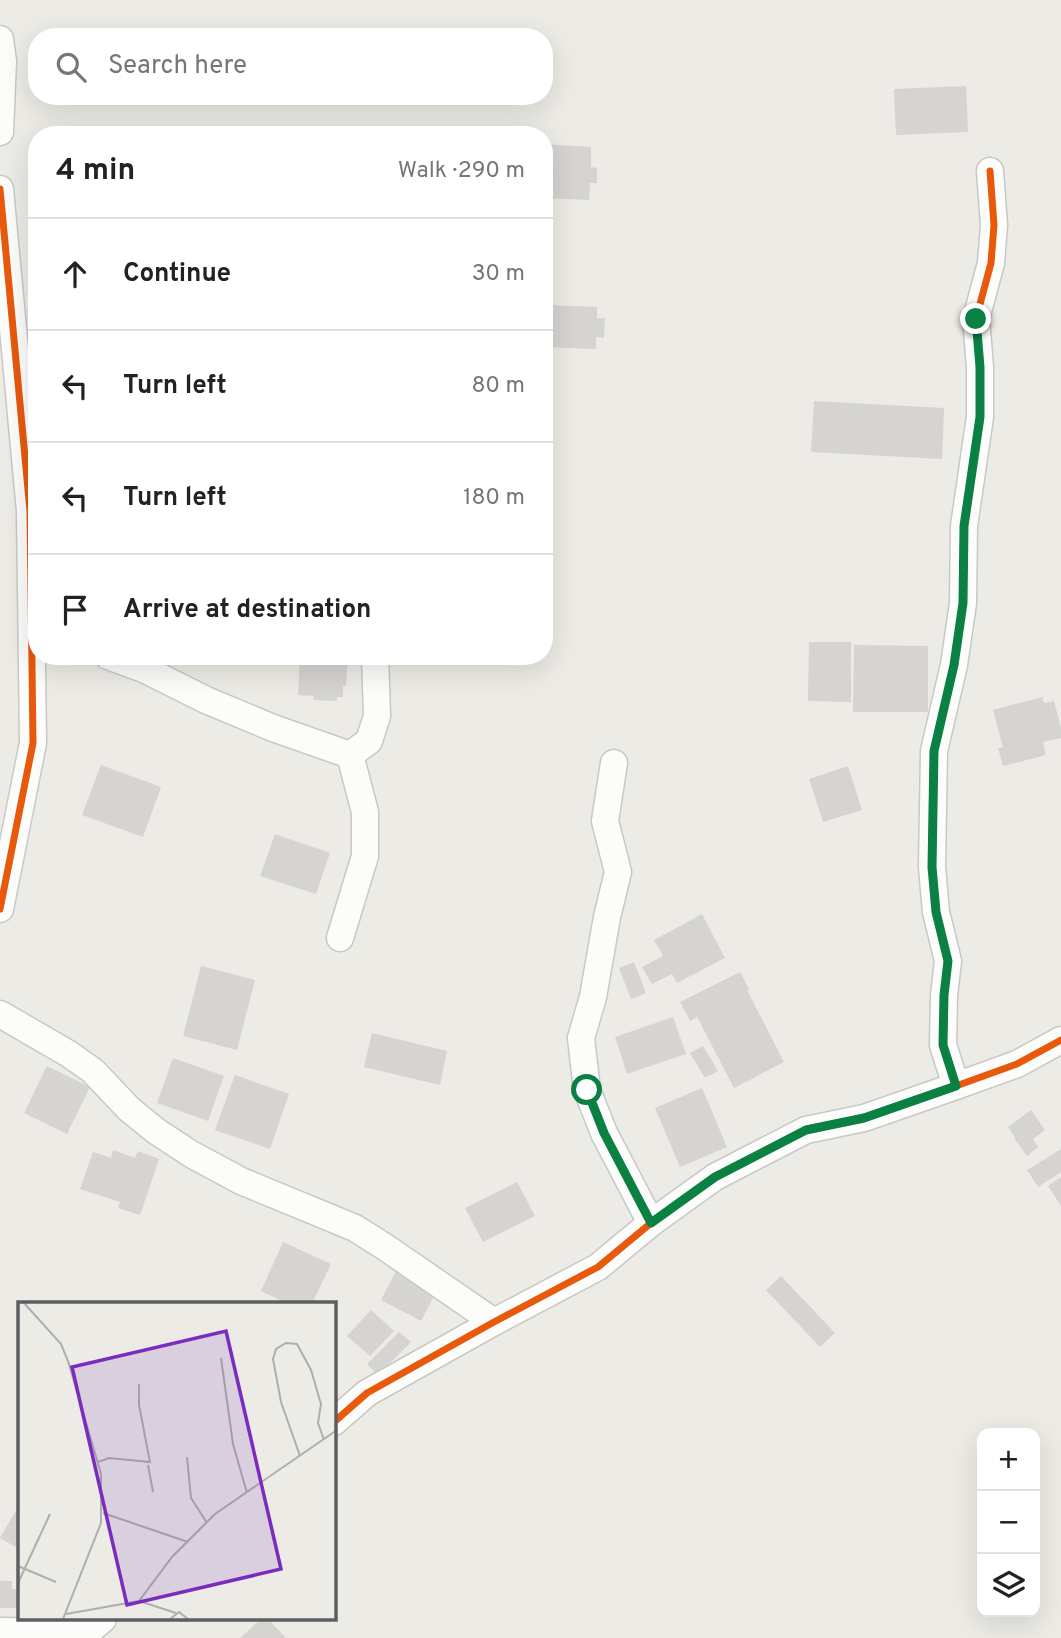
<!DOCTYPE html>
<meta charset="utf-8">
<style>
:root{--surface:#fff;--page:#f2f2f2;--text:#222;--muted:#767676;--line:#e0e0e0}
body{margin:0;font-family:Overpass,sans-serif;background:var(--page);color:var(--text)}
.controls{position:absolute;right:21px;bottom:21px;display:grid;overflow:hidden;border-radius:14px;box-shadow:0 7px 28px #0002}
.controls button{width:63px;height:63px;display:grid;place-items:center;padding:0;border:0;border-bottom:2px solid var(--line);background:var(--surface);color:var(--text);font:35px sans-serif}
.stop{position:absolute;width:21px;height:21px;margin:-16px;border:5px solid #0b8043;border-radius:50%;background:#fff}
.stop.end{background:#0b8043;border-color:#fff;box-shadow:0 2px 7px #0008}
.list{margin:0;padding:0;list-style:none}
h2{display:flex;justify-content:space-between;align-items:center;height:91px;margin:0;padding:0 28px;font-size:30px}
h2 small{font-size:23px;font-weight:400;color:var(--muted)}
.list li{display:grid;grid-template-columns:46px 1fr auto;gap:21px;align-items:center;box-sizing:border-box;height:112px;padding:0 28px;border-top:2px solid var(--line)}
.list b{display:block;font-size:26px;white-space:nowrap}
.list em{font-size:23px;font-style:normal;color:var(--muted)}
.icon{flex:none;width:38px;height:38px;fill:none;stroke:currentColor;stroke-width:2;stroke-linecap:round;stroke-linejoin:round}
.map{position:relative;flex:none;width:1061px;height:1638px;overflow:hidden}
.search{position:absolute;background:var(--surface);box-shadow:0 7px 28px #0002;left:28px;top:28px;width:525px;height:77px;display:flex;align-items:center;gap:18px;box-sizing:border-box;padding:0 24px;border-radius:28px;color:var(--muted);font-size:26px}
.panel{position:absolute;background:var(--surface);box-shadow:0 7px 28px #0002;left:28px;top:126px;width:525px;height:539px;border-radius:28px}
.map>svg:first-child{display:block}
.building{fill:#d5d4d0}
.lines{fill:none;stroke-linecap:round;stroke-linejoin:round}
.street-casing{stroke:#c8c8c6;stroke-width:29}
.street{stroke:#fcfcfb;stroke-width:26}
.cycleway-casing{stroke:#fff;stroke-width:11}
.cycleway{stroke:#e8590c;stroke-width:7}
.route{stroke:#0b8043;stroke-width:9}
.inset-road{fill:none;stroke:#aeafad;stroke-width:2}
.view{fill:#7b2cbf;fill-opacity:0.15;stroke:#7b2cbf;stroke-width:3.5}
.inset-edge{fill:none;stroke:#5b5f64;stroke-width:3.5}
</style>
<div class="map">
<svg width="1061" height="1638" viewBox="0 0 1061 1638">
<rect width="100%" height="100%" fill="#ecebe5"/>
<!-- building -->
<path class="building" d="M 966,86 L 968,132 L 896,135 L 894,89 Z
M 544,144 L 591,147 L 591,167 L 597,168 L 597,183 L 590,183 L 589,200 L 544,198 Z
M 544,305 L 597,307 L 597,318 L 605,318 L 604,338 L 596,337 L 596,349 L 544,347 Z
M 814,401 L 944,408 L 942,459 L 811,452 Z
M 809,642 L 851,642 L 851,702 L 808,701 Z
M 854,645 L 928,646 L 928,712 L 853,712 Z
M 300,656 L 348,656 L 346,686 L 343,686 L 343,697 L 337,697 L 337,701 L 314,700 L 314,696 L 298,695 Z
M 1042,697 L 1044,703 L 1054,701 L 1061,728 L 1061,738 L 1043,742 L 1046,755 L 1003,766 L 998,748 L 1003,747 L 993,710 Z
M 101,765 L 161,787 L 143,837 L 82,815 Z
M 848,766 L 862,810 L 823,822 L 809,779 Z
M 275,834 L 330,853 L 316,894 L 260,876 Z
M 702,914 L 725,958 L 677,983 L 672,974 L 652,984 L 642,967 L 663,956 L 654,940 Z
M 634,962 L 646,993 L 631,999 L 619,968 Z
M 201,966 L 255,980 L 237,1050 L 183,1036 Z
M 740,972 L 749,989 L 747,990 L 784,1062 L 734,1088 L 697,1017 L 690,1021 L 680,1002 Z
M 673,1017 L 686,1054 L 627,1074 L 615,1037 Z
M 372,1033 L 447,1051 L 440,1085 L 364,1067 Z
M 703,1046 L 718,1071 L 705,1078 L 690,1053 Z
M 173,1058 L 224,1076 L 208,1121 L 157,1103 Z
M 47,1066 L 90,1087 L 67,1134 L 24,1113 Z
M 235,1075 L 289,1094 L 270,1149 L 215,1130 Z
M 702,1088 L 727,1147 L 680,1167 L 655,1108 Z
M 1031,1110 L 1045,1130 L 1033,1139 L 1038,1147 L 1027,1156 L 1014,1138 L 1015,1137 L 1008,1127 Z
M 1061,1149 L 1061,1172 L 1038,1187 L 1027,1170 Z
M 113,1150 L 135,1158 L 138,1151 L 159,1159 L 140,1215 L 118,1208 L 120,1202 L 80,1189 L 93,1152 L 111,1158 Z
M 1061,1177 L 1061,1206 L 1048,1186 Z
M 517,1182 L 535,1216 L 483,1242 L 465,1208 Z
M 283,1242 L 331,1264 L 312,1304 L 288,1304 L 261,1291 Z
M 396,1271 L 436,1292 L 421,1321 L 381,1300 Z
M 781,1276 L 835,1333 L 820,1347 L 766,1290 Z
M 371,1310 L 394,1331 L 370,1356 L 347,1336 Z
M 399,1332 L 411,1342 L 378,1375 L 367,1364 Z
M 19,1505 L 19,1549 L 0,1538 Z
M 0,1581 L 12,1581 L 12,1589 L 19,1589 L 19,1608 L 0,1608 Z
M 261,1619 L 268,1619 L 286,1638 L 240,1638 Z"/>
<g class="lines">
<defs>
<path id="street" d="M 0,39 L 3,61 L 0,132
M 0,189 L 30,511 L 33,743 L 0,909
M 108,656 L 146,670 L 206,700 L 273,728 L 350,755 L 369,741 L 377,716 L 375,656
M 614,763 L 605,821 L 618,872 L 607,917 L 593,997 L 581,1038 L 587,1090 L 604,1133 L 651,1223
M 340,938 L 365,856 L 365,812 L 350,755
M 0,1014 L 69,1054 L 93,1071 L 129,1109 L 156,1131 L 191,1154 L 241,1181 L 355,1228 L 385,1247 L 494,1322
M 956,1086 L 943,1045 L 944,995 L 948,961 L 936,912 L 932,867 L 934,751 L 954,665 L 963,603 L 964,526 L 980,417 L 980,367 L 976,319 L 991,263 L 994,225 L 990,171
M 334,1422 L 367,1393 L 494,1322 L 598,1267 L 651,1223 L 715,1177 L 806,1130 L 864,1118 L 956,1086 L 1017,1064 L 1061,1040
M 0,1631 L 88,1632 L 103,1619"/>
</defs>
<!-- street casing -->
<use href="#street" class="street-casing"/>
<!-- street -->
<use href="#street" class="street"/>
<defs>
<path id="cycleway" d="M 0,189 L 30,511 L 33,743 L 0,909
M 956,1086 L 943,1045 L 944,995 L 948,961 L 936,912 L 932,867 L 934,751 L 954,665 L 963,603 L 964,526 L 980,417 L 980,367 L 976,319 L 991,263 L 994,225 L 990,171
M 334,1422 L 367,1393 L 494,1322 L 598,1267 L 651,1223 L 715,1177 L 806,1130 L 864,1118 L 956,1086 L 1017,1064 L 1061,1040"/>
</defs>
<!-- cycleway casing -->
<use href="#cycleway" class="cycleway-casing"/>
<!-- cycleway -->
<use href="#cycleway" class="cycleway"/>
</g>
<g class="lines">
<!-- route -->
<path class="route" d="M 587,1090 L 604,1133 L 651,1223 L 715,1177 L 806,1130 L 864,1118 L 956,1086 L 943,1045 L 944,995 L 948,961 L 936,912 L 932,867 L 934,751 L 954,665 L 963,603 L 964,526 L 980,417 L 980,367 L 976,319"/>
</g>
<!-- overview -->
<g transform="translate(18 1302)">
<rect width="318" height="318" fill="#ecebe5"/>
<path class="inset-road" d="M 6,1 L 43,42 L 50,59 L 83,172 L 83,221 L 45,317M 203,56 L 215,142 L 229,191M 282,154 L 263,100 L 255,57 L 258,47 L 268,41 L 279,42 L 293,68 L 303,102 L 300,121 L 306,138M 169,155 L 173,196 L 189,221M 80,160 L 91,156 L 132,160 L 121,103 L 121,82M 130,163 L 135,190M 85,211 L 170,240M 0,264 L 38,280M 0,281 L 32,212M 121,299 L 158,311M 48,312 L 121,299 L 154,255 L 197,212 L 319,128M 152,317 L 161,310 L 170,317"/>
<path class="view" d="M 208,29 L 263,267 L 109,303 L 54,65 Z"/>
<rect width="318" height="318" class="inset-edge"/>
</g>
</svg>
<div class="controls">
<button>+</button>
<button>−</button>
<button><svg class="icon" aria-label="layers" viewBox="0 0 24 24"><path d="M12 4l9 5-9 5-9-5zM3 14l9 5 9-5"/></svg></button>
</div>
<div class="stop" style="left:587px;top:1090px"></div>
<div class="stop end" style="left:976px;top:319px"></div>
<div class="search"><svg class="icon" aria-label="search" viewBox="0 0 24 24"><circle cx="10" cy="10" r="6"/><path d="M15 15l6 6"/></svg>Search here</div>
<section class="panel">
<h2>4 min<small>Walk · 290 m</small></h2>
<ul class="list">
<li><svg class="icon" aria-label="ahead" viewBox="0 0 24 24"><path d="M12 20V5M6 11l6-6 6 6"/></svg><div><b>Continue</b></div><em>30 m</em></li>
<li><svg class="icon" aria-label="left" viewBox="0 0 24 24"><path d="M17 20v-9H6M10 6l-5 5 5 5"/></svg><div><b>Turn left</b></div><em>80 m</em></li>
<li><svg class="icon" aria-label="left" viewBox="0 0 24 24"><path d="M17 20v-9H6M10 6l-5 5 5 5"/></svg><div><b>Turn left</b></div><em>180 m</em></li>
<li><svg class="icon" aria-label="arrive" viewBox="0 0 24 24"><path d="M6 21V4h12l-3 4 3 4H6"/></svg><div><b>Arrive at destination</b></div></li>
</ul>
</section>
</div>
